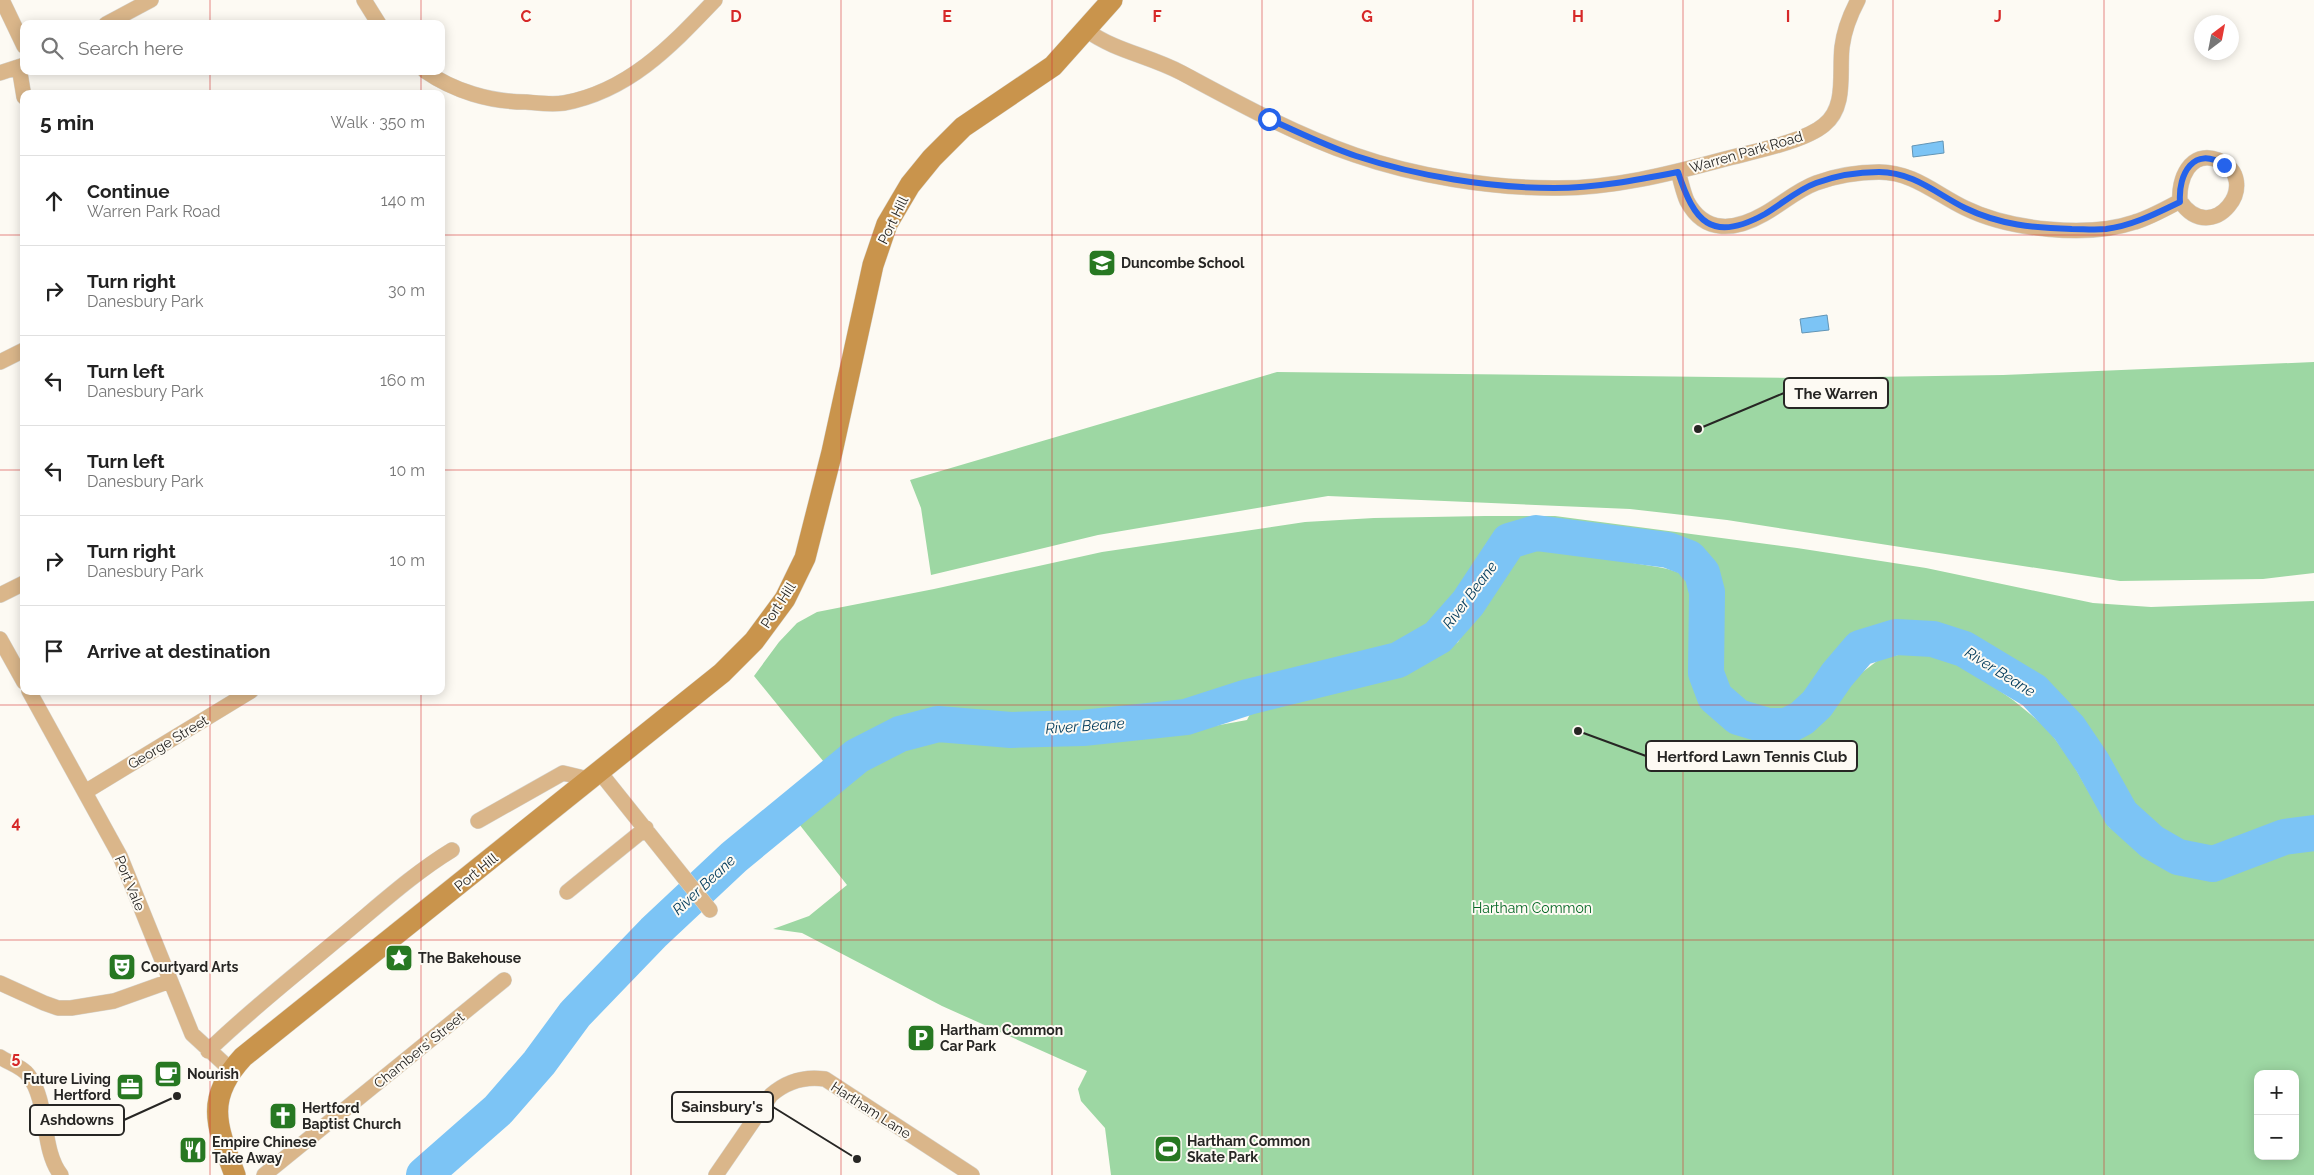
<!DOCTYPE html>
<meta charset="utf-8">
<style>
:root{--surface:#fff;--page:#f6f6f6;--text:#222;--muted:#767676;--line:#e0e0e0}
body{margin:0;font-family:Raleway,sans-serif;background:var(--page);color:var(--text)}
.controls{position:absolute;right:15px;bottom:15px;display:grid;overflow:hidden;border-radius:10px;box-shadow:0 2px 12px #0003}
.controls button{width:45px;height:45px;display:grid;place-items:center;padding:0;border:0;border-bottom:1px solid var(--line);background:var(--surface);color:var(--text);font:25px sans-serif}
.compass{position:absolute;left:2194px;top:15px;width:45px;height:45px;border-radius:50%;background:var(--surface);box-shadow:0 2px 12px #0003;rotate:32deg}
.stop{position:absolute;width:15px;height:15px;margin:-11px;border:4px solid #2563eb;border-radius:50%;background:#fff}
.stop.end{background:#2563eb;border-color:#fff;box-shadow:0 1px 5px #0008}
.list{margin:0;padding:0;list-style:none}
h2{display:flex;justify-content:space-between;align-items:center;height:65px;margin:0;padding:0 20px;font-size:21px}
h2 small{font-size:16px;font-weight:400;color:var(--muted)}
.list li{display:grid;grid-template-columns:32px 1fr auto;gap:15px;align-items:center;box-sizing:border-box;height:90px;padding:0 20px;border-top:1px solid var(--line)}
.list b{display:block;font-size:19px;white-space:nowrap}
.list p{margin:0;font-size:16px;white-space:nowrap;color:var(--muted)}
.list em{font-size:16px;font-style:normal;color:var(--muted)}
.icon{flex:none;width:28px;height:28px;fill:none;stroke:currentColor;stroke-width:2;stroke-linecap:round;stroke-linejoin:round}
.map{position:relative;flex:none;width:2314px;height:1175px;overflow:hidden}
.search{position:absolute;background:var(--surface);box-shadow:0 2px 12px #0003;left:20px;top:20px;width:425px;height:55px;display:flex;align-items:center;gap:12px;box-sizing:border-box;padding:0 18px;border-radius:10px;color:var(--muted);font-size:19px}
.panel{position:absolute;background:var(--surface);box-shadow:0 2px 12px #0003;left:20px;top:90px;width:425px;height:605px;border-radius:10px}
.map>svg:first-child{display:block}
.green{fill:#9dd7a3;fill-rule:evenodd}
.water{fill:#7cc4f5;stroke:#6295b6}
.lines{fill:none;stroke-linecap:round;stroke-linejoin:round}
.river{stroke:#7cc4f5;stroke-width:36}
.street-casing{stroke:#d6d4ce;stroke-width:16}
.secondary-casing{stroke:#d6d4ce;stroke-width:22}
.street{stroke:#dab68a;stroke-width:15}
.secondary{stroke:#c9944c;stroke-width:21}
.route{stroke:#2563eb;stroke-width:6}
.grid{fill:none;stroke:#d62828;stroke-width:1;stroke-opacity:0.55}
.labels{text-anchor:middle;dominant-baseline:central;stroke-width:4;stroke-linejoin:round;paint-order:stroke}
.street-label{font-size:14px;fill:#272624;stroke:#fdfaf3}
.poi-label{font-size:14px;font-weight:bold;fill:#272624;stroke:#fdfaf3;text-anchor:start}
.park-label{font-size:14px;fill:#076927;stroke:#fdfaf3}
.water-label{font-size:15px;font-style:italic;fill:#003a5a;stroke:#fdfaf3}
.grid-label{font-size:16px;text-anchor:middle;font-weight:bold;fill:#d62828;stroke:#fdfaf3;stroke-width:4;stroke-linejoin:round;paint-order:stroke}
.leader{fill:none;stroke:#272624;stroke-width:2}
.callout-dot{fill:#272624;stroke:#fdfaf3;stroke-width:2}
.callout{fill:#fdfaf3;stroke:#272624;stroke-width:2}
.callout-label{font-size:15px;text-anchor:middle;font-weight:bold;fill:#272624}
</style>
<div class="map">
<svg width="2314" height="1175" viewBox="0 0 2314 1175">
<rect width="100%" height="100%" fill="#fdfaf3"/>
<!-- green -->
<path class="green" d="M 2314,362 L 2314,573 L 2263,579 L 2120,581 L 1727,520 L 1630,509 L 1328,496 L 1098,535 L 931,575 L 921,508 L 910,480 L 1277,372 L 1801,378 L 2003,375 Z
M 1485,516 L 1555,516 L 1797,548 L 1926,568 L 2093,603 L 2151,607 L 2314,601 L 2314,825 L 2283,830 L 2224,855 L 2193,854 L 2146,834 L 2126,810 L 2091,736 L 2056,695 L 1956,630 L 1913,621 L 1869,631 L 1835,657 L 1802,702 L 1779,713 L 1758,712 L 1736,704 L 1725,687 L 1717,669 L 1719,622 L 1717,581 L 1695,550 L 1674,542 L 1516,528 L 1486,544 L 1458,592 L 1436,620 L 1405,641 L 1363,657 L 1319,664 L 1186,702 L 1031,720 L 964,714 L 921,715 L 887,722 L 865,736 L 828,767 L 754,676 L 779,642 L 797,623 L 817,612 L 934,589 L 1102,552 L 1305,522 L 1374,518 Z
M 1518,549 C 1556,549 1595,556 1633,563 C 1649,566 1667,567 1682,574 C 1691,578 1698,583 1700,592 L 1694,678 L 1709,708 L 1731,725 L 1754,735 L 1761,741 L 1802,738 L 1823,720 L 1843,687 L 1881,658 L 1921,651 L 1965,667 L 2013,700 L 2047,728 L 2071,761 L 2109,827 L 2136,847 L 2186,869 L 2208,876 L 2314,843 L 2314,1175 L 1111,1175 L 1105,1128 L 1081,1101 L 1078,1089 L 1087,1071 L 942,1006 L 802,933 L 773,929 L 809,916 L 847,885 L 799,824 L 876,761 L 901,750 L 933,741 L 963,738 L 1018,744 L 1165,735 L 1247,720 L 1253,708 L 1406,672 L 1440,654 L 1458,642 L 1494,583 L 1501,562 L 1509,553 ZM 2258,1074 L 2295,1074 L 2295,1156 L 2258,1156 Z"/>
<!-- water -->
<path class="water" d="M 1943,141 L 1944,153 L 1913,157 L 1912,146 Z
M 1827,315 L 1829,330 L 1802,333 L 1800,319 Z"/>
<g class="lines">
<!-- river -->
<path class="river" d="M 424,1175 L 498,1110 L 539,1063 L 575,1014 L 654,932 L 734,857 L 857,756 L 900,734 L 938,724 L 1011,730 L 1083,728 L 1186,717 L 1248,697 L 1398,660 L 1438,637 L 1468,603 L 1509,541 L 1536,533 L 1668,550 L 1689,558 L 1702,573 L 1707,592 L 1706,673 L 1715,697 L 1738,717 L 1768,726 L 1787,726 L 1802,718 L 1817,704 L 1837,675 L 1860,648 L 1896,637 L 1933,639 L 1964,649 L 2034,691 L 2069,728 L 2092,762 L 2121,814 L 2152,842 L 2178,857 L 2213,864 L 2284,837 L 2314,833"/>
<defs>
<path id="street" d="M 2,0 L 24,46
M 364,0 L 379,24
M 106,24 L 151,0
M 1086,30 C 1117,52 1148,55 1182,73 C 1238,103 1294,134 1355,155 C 1415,176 1490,188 1553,188 C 1611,189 1669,174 1725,159 C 1751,152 1804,142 1824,125 C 1847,107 1839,73 1842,47 C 1844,31 1850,15 1858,0
M 19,67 L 24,97
M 425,71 C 454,91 490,102 526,102 C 538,103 552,105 564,103 C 629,91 671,46 715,0
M 0,73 L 24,65
M 1678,172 C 1681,181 1683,192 1687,201 C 1705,235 1736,230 1764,214 C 1782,204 1797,190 1816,183 C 1835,176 1859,172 1879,172 C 1913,172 1936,194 1965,208 C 2010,230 2088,238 2135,222 C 2151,217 2165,209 2180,201 C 2178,180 2190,149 2218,160 C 2265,180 2212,249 2180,201
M 0,362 L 24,350
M 0,595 L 24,583
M 0,639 L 24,682
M 29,691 L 120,856 L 192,1034 L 231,1070
M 598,770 L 710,910
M 85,792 L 251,691
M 478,821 L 563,773 L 588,779
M 567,892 L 646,828
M 0,983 L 44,1003 L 58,1008 L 71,1008 L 114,1001 L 170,981
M 208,1051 C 249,1011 294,976 338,939 C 375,909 411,875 452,850
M 0,1057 C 9,1063 23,1067 29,1076 C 49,1103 41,1150 61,1175
M 264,1175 L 504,980
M 716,1175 L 771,1095 C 787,1081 804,1076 825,1079 L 972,1175"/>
<path id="secondary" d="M 235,1175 C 217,1127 204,1099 243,1057 L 722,673 L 754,641 L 785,599 L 805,558 L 832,452 L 873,265 L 887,224 L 910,185 L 932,158 L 963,127 L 1053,66 L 1112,0"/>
</defs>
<!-- street casing -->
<use href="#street" class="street-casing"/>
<!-- secondary casing -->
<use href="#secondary" class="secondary-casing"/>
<!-- street -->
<use href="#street" class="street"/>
<!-- secondary -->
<use href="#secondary" class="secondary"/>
</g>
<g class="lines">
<!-- route -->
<path class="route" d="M 1269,119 C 1298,132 1326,146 1356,156 C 1417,176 1490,188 1554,188 C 1596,188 1637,180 1678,172 C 1694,221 1711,244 1765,214 C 1782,204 1797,190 1816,183 C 1835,176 1859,172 1879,172 C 1913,172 1937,194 1965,208 C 2000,225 2034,228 2072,229 C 2083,229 2095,230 2106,229 C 2132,226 2157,213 2180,202 C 2178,174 2194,145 2224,165"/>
</g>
<!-- grid -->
<path class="grid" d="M 210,0 L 210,24M 421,0 L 421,24M 631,0 L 631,1175M 841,0 L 841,1175M 1052,0 L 1052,1175M 1262,0 L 1262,1175M 1473,0 L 1473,1175M 1683,0 L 1683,1175M 1893,0 L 1893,1175M 2104,0 L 2104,1175M 210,71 L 210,94M 421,71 L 421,94M 0,235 L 24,235M 441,235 L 2314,235M 0,470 L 24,470M 441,470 L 2314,470M 210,691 L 210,1175M 421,691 L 421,1175M 0,705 L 2314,705M 0,940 L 2314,940"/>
<!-- icons -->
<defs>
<symbol id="school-square" viewBox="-11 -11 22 22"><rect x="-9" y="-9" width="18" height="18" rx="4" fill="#277822" stroke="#fdfaf3"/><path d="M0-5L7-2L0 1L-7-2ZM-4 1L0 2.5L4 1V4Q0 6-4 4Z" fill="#fff"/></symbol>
<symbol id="sight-square" viewBox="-11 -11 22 22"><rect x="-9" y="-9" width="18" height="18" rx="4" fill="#277822" stroke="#fdfaf3"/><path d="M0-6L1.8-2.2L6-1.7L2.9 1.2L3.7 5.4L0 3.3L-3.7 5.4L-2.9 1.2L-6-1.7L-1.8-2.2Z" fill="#fff"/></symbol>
<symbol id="theatre-square" viewBox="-11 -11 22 22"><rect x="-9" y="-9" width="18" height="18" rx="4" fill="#277822" stroke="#fdfaf3"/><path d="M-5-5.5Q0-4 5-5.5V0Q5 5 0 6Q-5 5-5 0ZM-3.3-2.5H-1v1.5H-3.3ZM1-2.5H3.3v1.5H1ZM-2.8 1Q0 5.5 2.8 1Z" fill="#fff"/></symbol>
<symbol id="parking-square" viewBox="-11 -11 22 22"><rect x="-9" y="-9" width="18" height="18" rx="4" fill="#277822" stroke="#fdfaf3"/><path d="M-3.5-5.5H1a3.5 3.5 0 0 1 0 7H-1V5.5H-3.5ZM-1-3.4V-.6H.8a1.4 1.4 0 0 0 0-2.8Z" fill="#fff"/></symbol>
<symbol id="cafe-square" viewBox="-11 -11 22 22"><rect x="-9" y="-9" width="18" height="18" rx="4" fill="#277822" stroke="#fdfaf3"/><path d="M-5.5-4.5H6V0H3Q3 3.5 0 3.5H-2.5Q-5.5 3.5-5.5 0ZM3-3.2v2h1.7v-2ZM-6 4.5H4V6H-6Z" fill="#fff"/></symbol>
<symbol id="office-square" viewBox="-11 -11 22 22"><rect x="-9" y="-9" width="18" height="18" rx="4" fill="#277822" stroke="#fdfaf3"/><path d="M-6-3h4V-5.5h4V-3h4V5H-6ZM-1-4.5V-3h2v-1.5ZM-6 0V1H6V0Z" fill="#fff"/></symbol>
<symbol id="church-square" viewBox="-11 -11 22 22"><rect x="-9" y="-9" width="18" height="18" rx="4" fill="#277822" stroke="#fdfaf3"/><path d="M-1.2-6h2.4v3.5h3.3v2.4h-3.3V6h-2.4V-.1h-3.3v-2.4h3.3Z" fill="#fff"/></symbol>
<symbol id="stadium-square" viewBox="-11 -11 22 22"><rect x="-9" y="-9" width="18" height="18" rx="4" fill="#277822" stroke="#fdfaf3"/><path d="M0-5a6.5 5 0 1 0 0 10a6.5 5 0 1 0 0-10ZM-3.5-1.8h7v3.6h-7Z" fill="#fff"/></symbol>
<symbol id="restaurant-square" viewBox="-11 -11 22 22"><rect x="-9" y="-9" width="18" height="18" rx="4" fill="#277822" stroke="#fdfaf3"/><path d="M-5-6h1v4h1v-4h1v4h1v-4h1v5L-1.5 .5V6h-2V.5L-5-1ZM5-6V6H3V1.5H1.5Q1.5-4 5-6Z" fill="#fff"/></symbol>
</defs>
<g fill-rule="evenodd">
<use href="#school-square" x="1086" y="247" width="32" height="32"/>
<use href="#sight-square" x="383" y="942" width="32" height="32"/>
<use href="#theatre-square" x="106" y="951" width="32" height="32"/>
<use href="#parking-square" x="905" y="1022" width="32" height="32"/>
<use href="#cafe-square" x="152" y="1058" width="32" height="32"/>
<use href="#office-square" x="114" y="1071" width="32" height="32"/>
<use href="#church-square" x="267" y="1100" width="32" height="32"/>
<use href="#stadium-square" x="1152" y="1133" width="32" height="32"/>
<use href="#restaurant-square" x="177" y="1134" width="32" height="32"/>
</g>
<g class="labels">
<!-- street labels -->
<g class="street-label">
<text transform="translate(1746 152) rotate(-16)">Warren Park Road</text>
<text transform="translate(893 220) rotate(-64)">Port Hill</text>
<text transform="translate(778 605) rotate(-57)">Port Hill</text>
<text transform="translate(168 742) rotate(-31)">George Street</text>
<text transform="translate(476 872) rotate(-39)">Port Hill</text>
<text transform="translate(130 883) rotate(68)">Port Vale</text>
<text transform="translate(419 1050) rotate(-39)">Chambers' Street</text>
<text transform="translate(871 1110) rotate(33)">Hartham Lane</text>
</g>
<!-- poi labels -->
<g class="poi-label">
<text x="1121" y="263">Duncombe School</text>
<text x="418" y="958">The Bakehouse</text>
<text x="141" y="967">Courtyard Arts</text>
<text x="940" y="1030">Hartham Common<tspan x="940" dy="16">Car Park</tspan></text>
<text x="187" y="1074">Nourish</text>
<text x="111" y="1079" text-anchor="end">Future Living<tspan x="111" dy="16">Hertford</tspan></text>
<text x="302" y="1108">Hertford<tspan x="302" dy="16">Baptist Church</tspan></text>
<text x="1187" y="1141">Hartham Common<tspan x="1187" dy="16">Skate Park</tspan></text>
<text x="212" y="1142">Empire Chinese<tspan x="212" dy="16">Take Away</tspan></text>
</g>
<!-- park labels -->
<g class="park-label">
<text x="1532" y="908">Hartham Common</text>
</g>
<!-- water labels -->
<g class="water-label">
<text transform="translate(1470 595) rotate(-53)">River Beane</text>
<text transform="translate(2000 672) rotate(32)">River Beane</text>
<text transform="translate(1085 726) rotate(-4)">River Beane</text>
<text transform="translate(704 885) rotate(-43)">River Beane</text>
</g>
</g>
<g class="grid-label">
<text x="526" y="22">C</text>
<text x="736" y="22">D</text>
<text x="947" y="22">E</text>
<text x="1157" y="22">F</text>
<text x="1367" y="22">G</text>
<text x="1578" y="22">H</text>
<text x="1788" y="22">I</text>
<text x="1998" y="22">J</text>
<text x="16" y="828">4</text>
<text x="16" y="1063">5</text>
</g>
<!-- callouts -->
<path class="leader" d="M1698 429L1784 393M1578 731L1646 756M857 1159L773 1107M177 1096L124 1120"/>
<g class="callout-dot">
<circle cx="1698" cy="429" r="5"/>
<circle cx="1578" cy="731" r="5"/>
<circle cx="857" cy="1159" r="5"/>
<circle cx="177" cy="1096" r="5"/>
</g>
<g class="callout">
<rect x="1784" y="378" width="104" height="30" rx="5"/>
<rect x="1646" y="741" width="211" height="30" rx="5"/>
<rect x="672" y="1092" width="101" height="30" rx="5"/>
<rect x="30" y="1105" width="94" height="30" rx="5"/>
</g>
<g class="callout-label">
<text x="1836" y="399">The Warren</text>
<text x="1752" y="762">Hertford Lawn Tennis Club</text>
<text x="722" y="1112">Sainsbury's</text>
<text x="77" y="1125">Ashdowns</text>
</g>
</svg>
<div class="controls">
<button>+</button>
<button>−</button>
</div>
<svg class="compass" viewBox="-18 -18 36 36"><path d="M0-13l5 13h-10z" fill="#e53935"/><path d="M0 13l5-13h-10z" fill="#767676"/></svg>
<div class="stop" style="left:1269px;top:119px"></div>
<div class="stop end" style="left:2224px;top:165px"></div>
<div class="search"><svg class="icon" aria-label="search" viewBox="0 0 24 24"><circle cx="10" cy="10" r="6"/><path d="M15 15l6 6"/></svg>Search here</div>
<section class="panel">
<h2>5 min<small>Walk · 350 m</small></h2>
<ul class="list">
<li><svg class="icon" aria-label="ahead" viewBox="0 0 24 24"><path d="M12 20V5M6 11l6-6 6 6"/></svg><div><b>Continue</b><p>Warren Park Road</p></div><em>140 m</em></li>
<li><svg class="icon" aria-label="right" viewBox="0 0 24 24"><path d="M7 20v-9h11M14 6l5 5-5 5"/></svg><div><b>Turn right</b><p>Danesbury Park</p></div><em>30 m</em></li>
<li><svg class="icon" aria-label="left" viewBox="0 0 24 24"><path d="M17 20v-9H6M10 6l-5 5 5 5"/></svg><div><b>Turn left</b><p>Danesbury Park</p></div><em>160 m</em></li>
<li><svg class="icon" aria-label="left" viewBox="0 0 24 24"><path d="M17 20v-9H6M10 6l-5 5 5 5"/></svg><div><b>Turn left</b><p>Danesbury Park</p></div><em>10 m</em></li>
<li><svg class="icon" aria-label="right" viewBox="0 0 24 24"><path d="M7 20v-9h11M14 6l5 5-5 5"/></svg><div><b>Turn right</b><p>Danesbury Park</p></div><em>10 m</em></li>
<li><svg class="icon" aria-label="arrive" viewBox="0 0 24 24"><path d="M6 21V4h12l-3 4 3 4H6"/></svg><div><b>Arrive at destination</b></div></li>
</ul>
</section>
</div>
